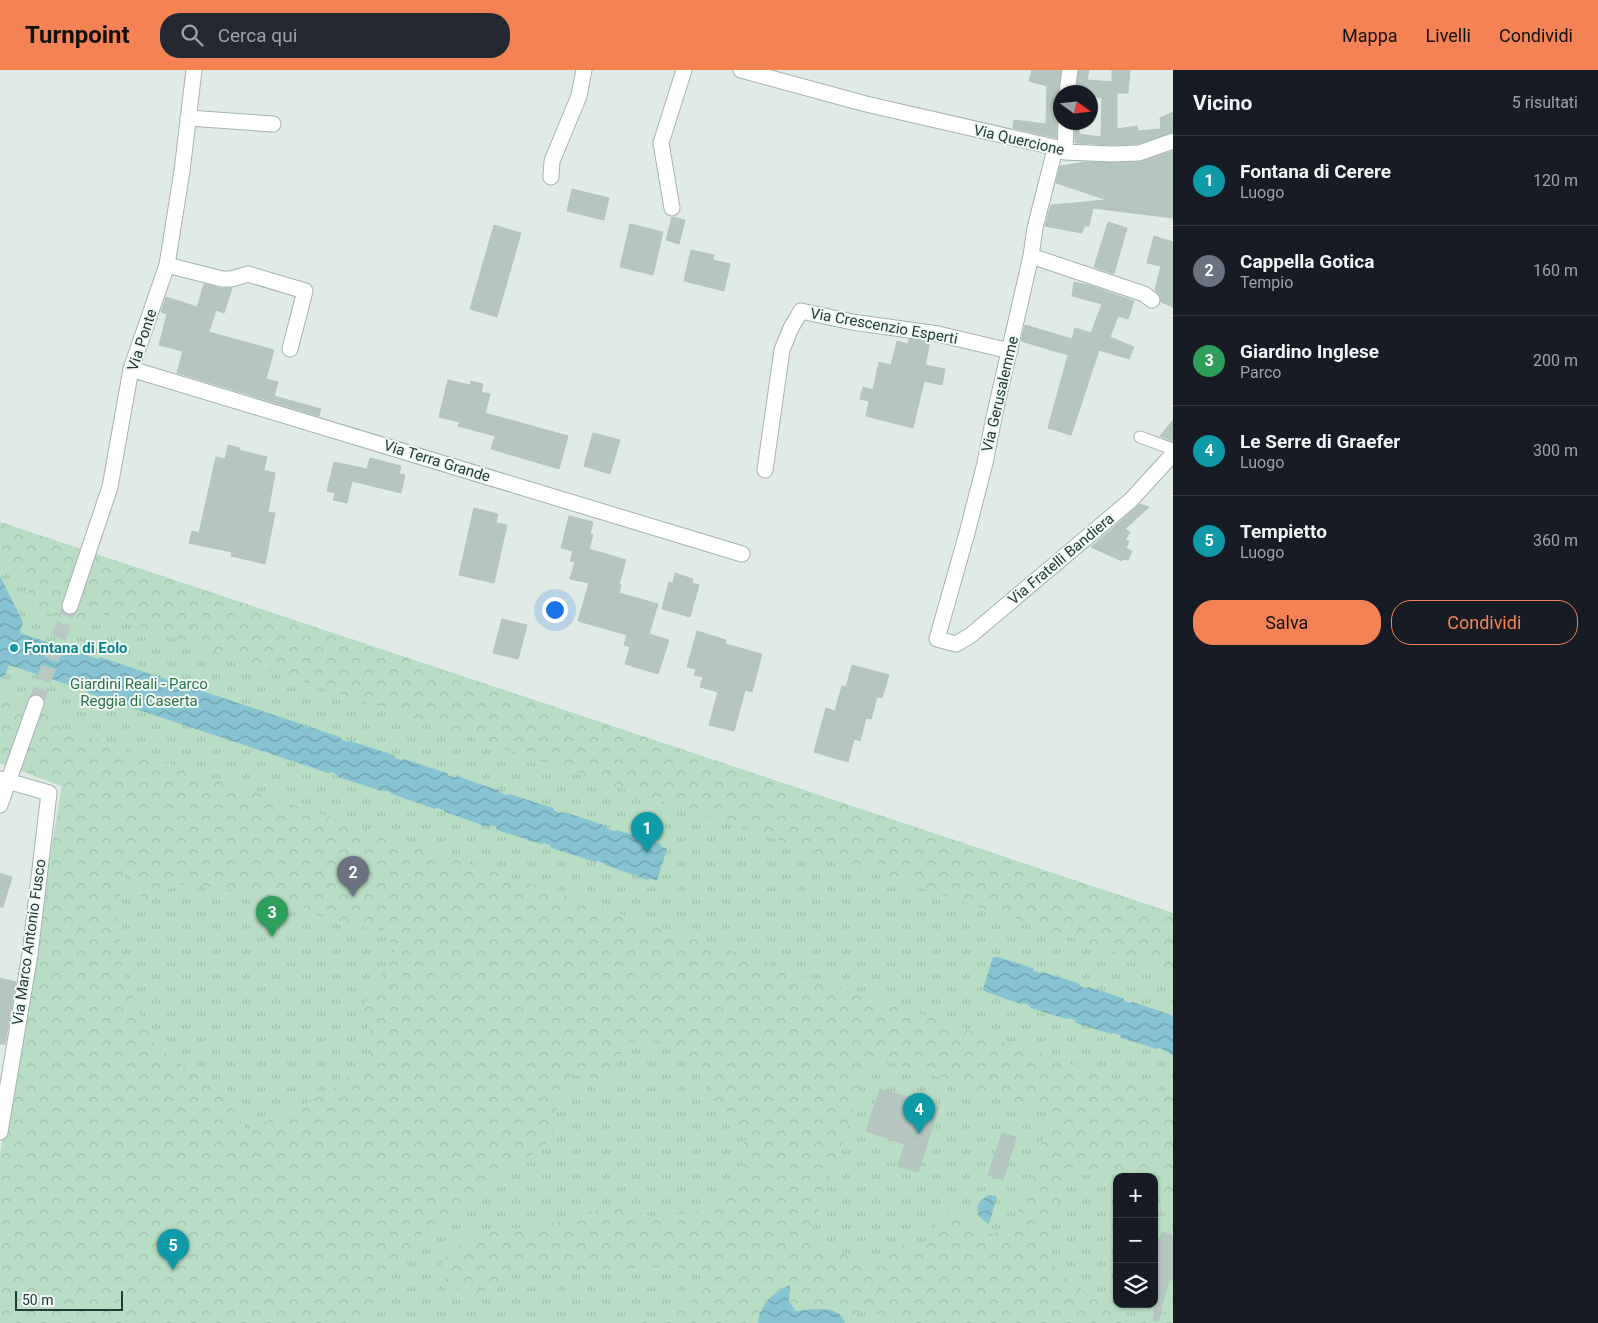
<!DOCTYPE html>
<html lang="it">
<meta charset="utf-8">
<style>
:root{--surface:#171b24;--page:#242831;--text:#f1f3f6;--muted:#9ea1a6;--line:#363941;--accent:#f58255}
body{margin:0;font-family:Roboto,sans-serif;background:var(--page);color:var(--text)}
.controls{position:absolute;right:15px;bottom:15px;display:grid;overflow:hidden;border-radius:10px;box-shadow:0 1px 4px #0004}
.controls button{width:45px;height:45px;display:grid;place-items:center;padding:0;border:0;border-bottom:1px solid var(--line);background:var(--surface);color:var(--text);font:25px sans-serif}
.compass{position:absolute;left:1053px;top:15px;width:45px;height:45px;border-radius:50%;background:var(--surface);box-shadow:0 1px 4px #0004;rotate:105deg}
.scale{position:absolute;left:15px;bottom:12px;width:108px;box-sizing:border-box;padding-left:5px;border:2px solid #203c36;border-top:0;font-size:14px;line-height:18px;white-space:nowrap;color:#203c36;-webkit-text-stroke:4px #f1f8f5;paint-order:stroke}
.you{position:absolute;left:554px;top:539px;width:18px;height:18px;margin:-12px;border:4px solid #fff;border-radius:50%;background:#1a73e8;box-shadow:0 0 0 8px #1a73e833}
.badge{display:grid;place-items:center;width:32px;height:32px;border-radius:50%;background:var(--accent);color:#fff;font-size:16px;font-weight:700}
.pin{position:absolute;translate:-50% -41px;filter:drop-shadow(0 1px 2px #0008)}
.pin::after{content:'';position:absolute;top:26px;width:18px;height:15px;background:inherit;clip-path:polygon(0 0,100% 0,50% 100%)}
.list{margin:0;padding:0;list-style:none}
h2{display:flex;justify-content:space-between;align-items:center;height:65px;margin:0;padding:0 20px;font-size:21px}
h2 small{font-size:16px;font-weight:400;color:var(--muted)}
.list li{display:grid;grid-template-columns:32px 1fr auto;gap:15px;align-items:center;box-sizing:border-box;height:90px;padding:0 20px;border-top:1px solid var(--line)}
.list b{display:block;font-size:19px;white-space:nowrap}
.list p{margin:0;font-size:16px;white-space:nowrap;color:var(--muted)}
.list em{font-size:16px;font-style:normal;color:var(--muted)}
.actions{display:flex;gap:10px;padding:15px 20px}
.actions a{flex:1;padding:11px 0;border:1px solid var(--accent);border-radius:20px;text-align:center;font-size:18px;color:var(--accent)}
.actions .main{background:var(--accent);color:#111}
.icon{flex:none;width:28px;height:28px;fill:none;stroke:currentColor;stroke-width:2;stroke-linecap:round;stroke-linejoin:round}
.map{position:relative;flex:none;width:1173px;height:1253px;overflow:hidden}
header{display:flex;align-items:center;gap:30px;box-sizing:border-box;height:70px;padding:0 25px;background:var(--accent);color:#111}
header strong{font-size:24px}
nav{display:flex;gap:28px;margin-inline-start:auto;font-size:18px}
.search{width:350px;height:45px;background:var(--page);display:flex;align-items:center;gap:12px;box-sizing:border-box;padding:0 18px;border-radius:20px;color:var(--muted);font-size:19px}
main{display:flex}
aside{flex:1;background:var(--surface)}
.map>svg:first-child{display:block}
.grass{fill:url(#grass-tufts);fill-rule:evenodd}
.forest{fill:url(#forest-crowns);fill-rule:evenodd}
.water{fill:url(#water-waves)}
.building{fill:#b5c6c0;stroke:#b3c5be}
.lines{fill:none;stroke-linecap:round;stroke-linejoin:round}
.tertiary-tunnel{stroke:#bac8c4;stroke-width:15;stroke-dasharray:15 8;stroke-linecap:butt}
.pedestrian-casing{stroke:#a3b3ae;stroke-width:13}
.minor-casing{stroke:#a3b3ae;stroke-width:17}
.tertiary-casing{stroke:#a3b3ae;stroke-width:17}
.pedestrian{stroke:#fff;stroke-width:11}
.minor{stroke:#fff;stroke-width:15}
.tertiary{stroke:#fff;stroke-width:15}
.culture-dot{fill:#0f9aa8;stroke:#f1f8f5;stroke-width:2}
.labels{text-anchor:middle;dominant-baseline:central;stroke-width:4;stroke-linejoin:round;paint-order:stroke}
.street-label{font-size:15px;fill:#203c36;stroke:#f1f8f5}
.culture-label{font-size:15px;font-weight:bold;fill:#0d838f;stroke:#f1f8f5;text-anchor:start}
.park-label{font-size:15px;fill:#2a7449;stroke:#f1f8f5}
</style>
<header>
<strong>Turnpoint</strong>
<div class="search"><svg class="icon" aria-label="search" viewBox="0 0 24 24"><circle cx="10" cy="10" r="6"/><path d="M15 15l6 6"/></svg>Cerca qui</div>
<nav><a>Mappa</a><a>Livelli</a><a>Condividi</a></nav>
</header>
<main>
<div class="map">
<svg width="1173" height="1253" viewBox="0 0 1173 1253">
<defs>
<pattern id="grass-tufts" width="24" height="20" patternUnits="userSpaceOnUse" patternTransform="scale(1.25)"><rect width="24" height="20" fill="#b8ddc4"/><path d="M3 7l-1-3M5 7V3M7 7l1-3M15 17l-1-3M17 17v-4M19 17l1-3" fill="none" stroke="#9ebfa9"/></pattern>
<pattern id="forest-crowns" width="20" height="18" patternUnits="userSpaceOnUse" patternTransform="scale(1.25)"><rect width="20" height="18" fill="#b8ddc4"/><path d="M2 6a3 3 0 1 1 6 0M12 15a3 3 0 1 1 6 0" fill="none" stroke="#9ebfa9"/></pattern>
<pattern id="water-waves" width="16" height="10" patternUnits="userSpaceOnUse" patternTransform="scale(1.25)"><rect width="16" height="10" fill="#87c4d2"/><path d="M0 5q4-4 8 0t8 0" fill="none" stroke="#6ea0ab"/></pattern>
</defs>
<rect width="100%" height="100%" fill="#e0ebe7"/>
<!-- grass -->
<path class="grass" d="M 0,452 L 1173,843 L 1173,1253 L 0,1253 L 0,1085 L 62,716 L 0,693 ZM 1117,1107 L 1154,1107 L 1154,1234 L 1117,1234 Z"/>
<!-- forest -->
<path class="forest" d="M 0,452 L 1173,843 L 1173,902 L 98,543 L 81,555 L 36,539 L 9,486 L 0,483 Z
M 8,623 L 53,638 L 59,657 L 1173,1028 L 1173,1136 L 1156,1133 L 1154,1131 L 1154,1107 L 1127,1107 L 1124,1105 L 1098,1102 L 1073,1107 L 1057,1132 L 1050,1159 L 1049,1178 L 1057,1202 L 1118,1245 L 1150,1247 L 1171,1243 L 1173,1240 L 1173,1253 L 896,1253 C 887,1246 871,1241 859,1242 C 854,1243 848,1247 843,1249 C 829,1235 815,1239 796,1241 L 789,1232 L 790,1216 C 774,1222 759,1235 758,1253 L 641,1253 L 671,1242 L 697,1228 L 706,1216 L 700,1205 L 677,1197 L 511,1202 L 485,1221 L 471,1226 L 446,1213 L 441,1194 L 465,1167 L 502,1160 L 546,1155 L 615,1136 L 655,1147 L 697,1142 L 742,1103 L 745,1065 L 712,1030 L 701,1000 L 671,974 L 628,972 L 608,1012 L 572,1005 L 556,1038 L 552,1069 L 419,1167 L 359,1253 L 0,1253 L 0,1085 L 62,716 L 0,693 L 0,627 ZM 127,803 L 145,831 L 179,814 L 211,817 L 273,827 L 354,856 L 387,861 L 394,881 L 360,943 L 377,973 L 359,998 L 326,1023 L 286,1043 L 246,1060 L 223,1021 L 155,977 L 123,902 L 117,837 ZM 872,986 L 1051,1044 L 1016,1147 C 1009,1161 993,1169 979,1159 C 972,1155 968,1147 963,1141 L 949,1141 C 935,1155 928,1162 926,1182 L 894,1172 L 884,1197 L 808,1171 Z"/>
<!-- water -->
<path class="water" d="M 0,506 L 23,552 L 20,563 L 98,589 L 100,587 L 340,667 L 342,670 L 348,672 L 350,671 L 394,685 L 395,688 L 401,690 L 404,689 L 447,703 L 448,705 L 454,708 L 457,706 L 500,721 L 501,723 L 506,725 L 509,724 L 553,738 L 555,741 L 561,743 L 564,742 L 607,756 L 608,759 L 614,761 L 617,760 L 660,774 L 661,776 L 667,779 L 657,811 L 650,808 L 648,810 L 605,795 L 604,793 L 598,791 L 595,792 L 551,778 L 550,775 L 544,773 L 541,774 L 497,760 L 496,757 L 490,755 L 488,757 L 445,742 L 443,740 L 437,738 L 435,739 L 392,724 L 390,722 L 384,720 L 382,721 L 338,707 L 337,704 L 331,702 L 328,703 L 88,623 L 87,621 L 9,595 L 5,605 L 0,608 Z
M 993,887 L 998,887 L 1033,898 L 1034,901 L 1040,903 L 1043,902 L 1078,913 L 1080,916 L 1085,918 L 1088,917 L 1123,928 L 1124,931 L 1130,933 L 1133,932 L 1169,944 L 1173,947 L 1173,985 L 1160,978 L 1157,979 L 1121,968 L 1120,965 L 1114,963 L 1111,964 L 1076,953 L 1075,950 L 1069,948 L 1066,949 L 1031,938 L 1029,935 L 1023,933 L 1021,934 L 986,922 L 983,919 Z
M 989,1125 L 997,1126 L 989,1154 C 974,1146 973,1133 989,1125 Z
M 790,1215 L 789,1232 L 796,1241 C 811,1240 839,1233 845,1253 L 758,1253 C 759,1235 774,1222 790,1215 Z"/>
<!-- building -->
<path class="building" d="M 1032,0 L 1061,0 L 1058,21 L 1060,29 L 1060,45 L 1057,51 L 1056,68 L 1013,58 L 1014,50 L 1046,54 L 1047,16 L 1029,11 Z
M 1079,0 L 1089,0 L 1087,10 L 1112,12 L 1112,0 L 1130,0 L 1128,23 L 1117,23 L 1117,59 L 1137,56 L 1138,61 L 1161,59 L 1160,48 L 1173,42 L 1173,62 L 1137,74 L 1112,75 L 1075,73 L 1075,52 L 1080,52 L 1079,64 L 1101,67 L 1102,28 L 1090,26 L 1090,22 L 1076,22 Z
M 1173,81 L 1173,148 L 1093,138 L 1089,156 L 1084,156 L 1082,163 L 1045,156 L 1051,135 L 1107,130 L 1056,113 L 1060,96 L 1086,92 L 1140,92 Z
M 572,119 L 609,128 L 604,150 L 567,141 Z
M 672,147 L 685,150 L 679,174 L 666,170 Z
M 1108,152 L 1127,158 L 1114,204 L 1094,197 Z
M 630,154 L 663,162 L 653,205 L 620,197 Z
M 494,155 L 521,163 L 497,247 L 470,239 Z
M 1154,166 L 1173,172 L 1173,237 L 1161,232 L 1160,226 L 1155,220 L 1161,196 L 1147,193 Z
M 691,180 L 714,185 L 713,190 L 730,194 L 724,221 L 684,211 Z
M 1074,212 L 1088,215 L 1134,231 L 1128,249 L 1118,246 L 1110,267 L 1134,277 L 1129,289 L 1099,280 L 1071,365 L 1048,358 L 1068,285 L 1021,271 L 1025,255 L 1072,269 L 1075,258 L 1091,263 L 1102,234 L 1072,226 Z
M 204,214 L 220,218 L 232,218 L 224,243 L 216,240 L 209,262 L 274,280 L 266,309 L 278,312 L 274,326 L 321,339 L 319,346 L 177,303 L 183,281 L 159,275 L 167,244 L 161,242 L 166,227 L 197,237 Z
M 909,269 L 930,272 L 925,295 L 945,299 L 942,315 L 924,311 L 913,358 L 866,346 L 869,331 L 860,329 L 863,317 L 873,320 L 879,292 L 891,295 L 897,271 L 908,274 Z
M 448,310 L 470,315 L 471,311 L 483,314 L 481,322 L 490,324 L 485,343 L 568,366 L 559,399 L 491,379 L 495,366 L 458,356 L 460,352 L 439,347 Z
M 1173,350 L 1173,371 L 1160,366 Z
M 593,363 L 620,370 L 610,404 L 584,396 Z
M 228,375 L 240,378 L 239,380 L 267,387 L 264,400 L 275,403 L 268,442 L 275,443 L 265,494 L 231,486 L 232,482 L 189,473 L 192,461 L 199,463 L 216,387 L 225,389 Z
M 370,388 L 401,396 L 399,404 L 405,405 L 401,423 L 352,411 L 347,433 L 333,430 L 335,423 L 327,421 L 334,392 L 367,399 Z
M 1140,434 L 1149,437 L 1125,459 L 1130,462 L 1125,470 L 1129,471 L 1126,478 L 1132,481 L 1128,490 L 1123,489 L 1122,491 L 1091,477 Z
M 474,438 L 498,444 L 496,453 L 507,455 L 494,513 L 459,505 Z
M 569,446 L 593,452 L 590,464 L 593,465 L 589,479 L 626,490 L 619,514 L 621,515 L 619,523 L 658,534 L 649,564 L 669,570 L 658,604 L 625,594 L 630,577 L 624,575 L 627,565 L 578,551 L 589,513 L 570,509 L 575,492 L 570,491 L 573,481 L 561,478 Z
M 675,503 L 693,509 L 692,513 L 699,515 L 690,547 L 662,539 L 669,512 L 673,513 Z
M 502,549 L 527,555 L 518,589 L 493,583 Z
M 697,561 L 726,570 L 725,574 L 762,584 L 752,622 L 745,620 L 734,661 L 709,655 L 718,622 L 700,617 L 703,607 L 694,605 L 696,599 L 687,597 Z
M 852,595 L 889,605 L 882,628 L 877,627 L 871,649 L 866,648 L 860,671 L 854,669 L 848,692 L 814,682 L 826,638 L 835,641 L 842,616 L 846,617 Z
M 0,803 L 12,807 L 3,837 L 0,837 Z
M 0,908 L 16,912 L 5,974 L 0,974 Z
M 880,1019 L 939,1036 L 918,1102 L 898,1096 L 905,1074 L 866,1061 Z
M 1002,1063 L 1016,1067 L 1003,1110 L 988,1105 Z
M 1162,1162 L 1173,1166 L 1173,1210 L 1169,1209 L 1158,1251 L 1154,1250 L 1154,1188 Z"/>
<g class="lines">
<!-- tertiary-tunnel -->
<path class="tertiary-tunnel" d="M 36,633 L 70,536"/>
<defs>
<path id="pedestrian" d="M 1140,367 L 1173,379"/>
<path id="minor" d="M 741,0 L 866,34 L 1058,78 L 1065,82 L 1112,84 L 1139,83 L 1173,71
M 1067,22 L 1070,0
M 188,48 L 273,54
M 1058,78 L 1053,87 L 1035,158 L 1031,186 L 994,347 L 985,393 L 967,463 L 937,569 L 956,574 L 971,565 L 1131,430 L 1173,384
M 1065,82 L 1066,52
M 551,107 L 552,91 L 579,26 L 584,0
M 672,138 L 661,73 L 684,0
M 1031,186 L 1144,224 L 1152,230
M 167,195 L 222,209 L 231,209 L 248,204 L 305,221 L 290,279
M 131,299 L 742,484
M 765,400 L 782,280 L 791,258 L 801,241 L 852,252 L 938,264 L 1010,281
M 0,709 L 49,723 L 30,884 L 0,1062"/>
<path id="tertiary" d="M 70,536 L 110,417 L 131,299 L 167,195 L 182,101 L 194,0
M 0,735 L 36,633"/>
</defs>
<!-- pedestrian casing -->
<use href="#pedestrian" class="pedestrian-casing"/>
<!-- minor casing -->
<use href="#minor" class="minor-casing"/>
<!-- tertiary casing -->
<use href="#tertiary" class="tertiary-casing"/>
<!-- pedestrian -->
<use href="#pedestrian" class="pedestrian"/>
<!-- minor -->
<use href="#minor" class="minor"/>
<!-- tertiary -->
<use href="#tertiary" class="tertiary"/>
</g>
<!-- markers -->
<circle class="culture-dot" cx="14" cy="578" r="5"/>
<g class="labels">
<!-- street labels -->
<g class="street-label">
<text transform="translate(1019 70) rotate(13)">Via Quercione</text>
<text transform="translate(884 256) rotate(10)">Via Crescenzio Esperti</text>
<text transform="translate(142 270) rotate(-72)">Via Ponte</text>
<text transform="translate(1000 324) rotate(-77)">Via Gerusalemme</text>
<text transform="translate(437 391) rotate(17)">Via Terra Grande</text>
<text transform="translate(1061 489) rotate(-40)">Via Fratelli Bandiera</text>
<text transform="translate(29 872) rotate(-82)">Via Marco Antonio Fusco</text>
</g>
<!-- culture labels -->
<g class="culture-label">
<text x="24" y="578">Fontana di Eolo</text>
</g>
<!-- park labels -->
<g class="park-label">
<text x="139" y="614">Giardini Reali - Parco<tspan x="139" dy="17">Reggia di Caserta</tspan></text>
</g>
</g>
</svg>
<div class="controls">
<button>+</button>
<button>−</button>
<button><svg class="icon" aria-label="layers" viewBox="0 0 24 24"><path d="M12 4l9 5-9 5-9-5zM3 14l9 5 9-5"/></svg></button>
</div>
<svg class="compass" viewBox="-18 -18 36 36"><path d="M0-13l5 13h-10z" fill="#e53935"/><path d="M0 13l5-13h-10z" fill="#9ea1a6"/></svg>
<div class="scale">50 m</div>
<div class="you"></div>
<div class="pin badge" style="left:647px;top:783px;background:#0f9aa8">1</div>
<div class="pin badge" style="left:353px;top:827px;background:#6b7280">2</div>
<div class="pin badge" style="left:272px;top:867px;background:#2e9e5b">3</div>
<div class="pin badge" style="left:919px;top:1064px;background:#0f9aa8">4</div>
<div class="pin badge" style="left:173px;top:1200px;background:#0f9aa8">5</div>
</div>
<aside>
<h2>Vicino<small>5 risultati</small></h2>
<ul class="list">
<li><span class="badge" style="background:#0f9aa8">1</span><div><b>Fontana di Cerere</b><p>Luogo</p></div><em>120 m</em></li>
<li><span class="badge" style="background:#6b7280">2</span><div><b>Cappella Gotica</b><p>Tempio</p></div><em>160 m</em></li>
<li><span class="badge" style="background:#2e9e5b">3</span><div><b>Giardino Inglese</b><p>Parco</p></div><em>200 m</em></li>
<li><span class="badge" style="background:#0f9aa8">4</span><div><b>Le Serre di Graefer</b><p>Luogo</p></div><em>300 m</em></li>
<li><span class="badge" style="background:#0f9aa8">5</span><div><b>Tempietto</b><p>Luogo</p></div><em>360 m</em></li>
</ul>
<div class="actions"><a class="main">Salva</a><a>Condividi</a></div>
</aside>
</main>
